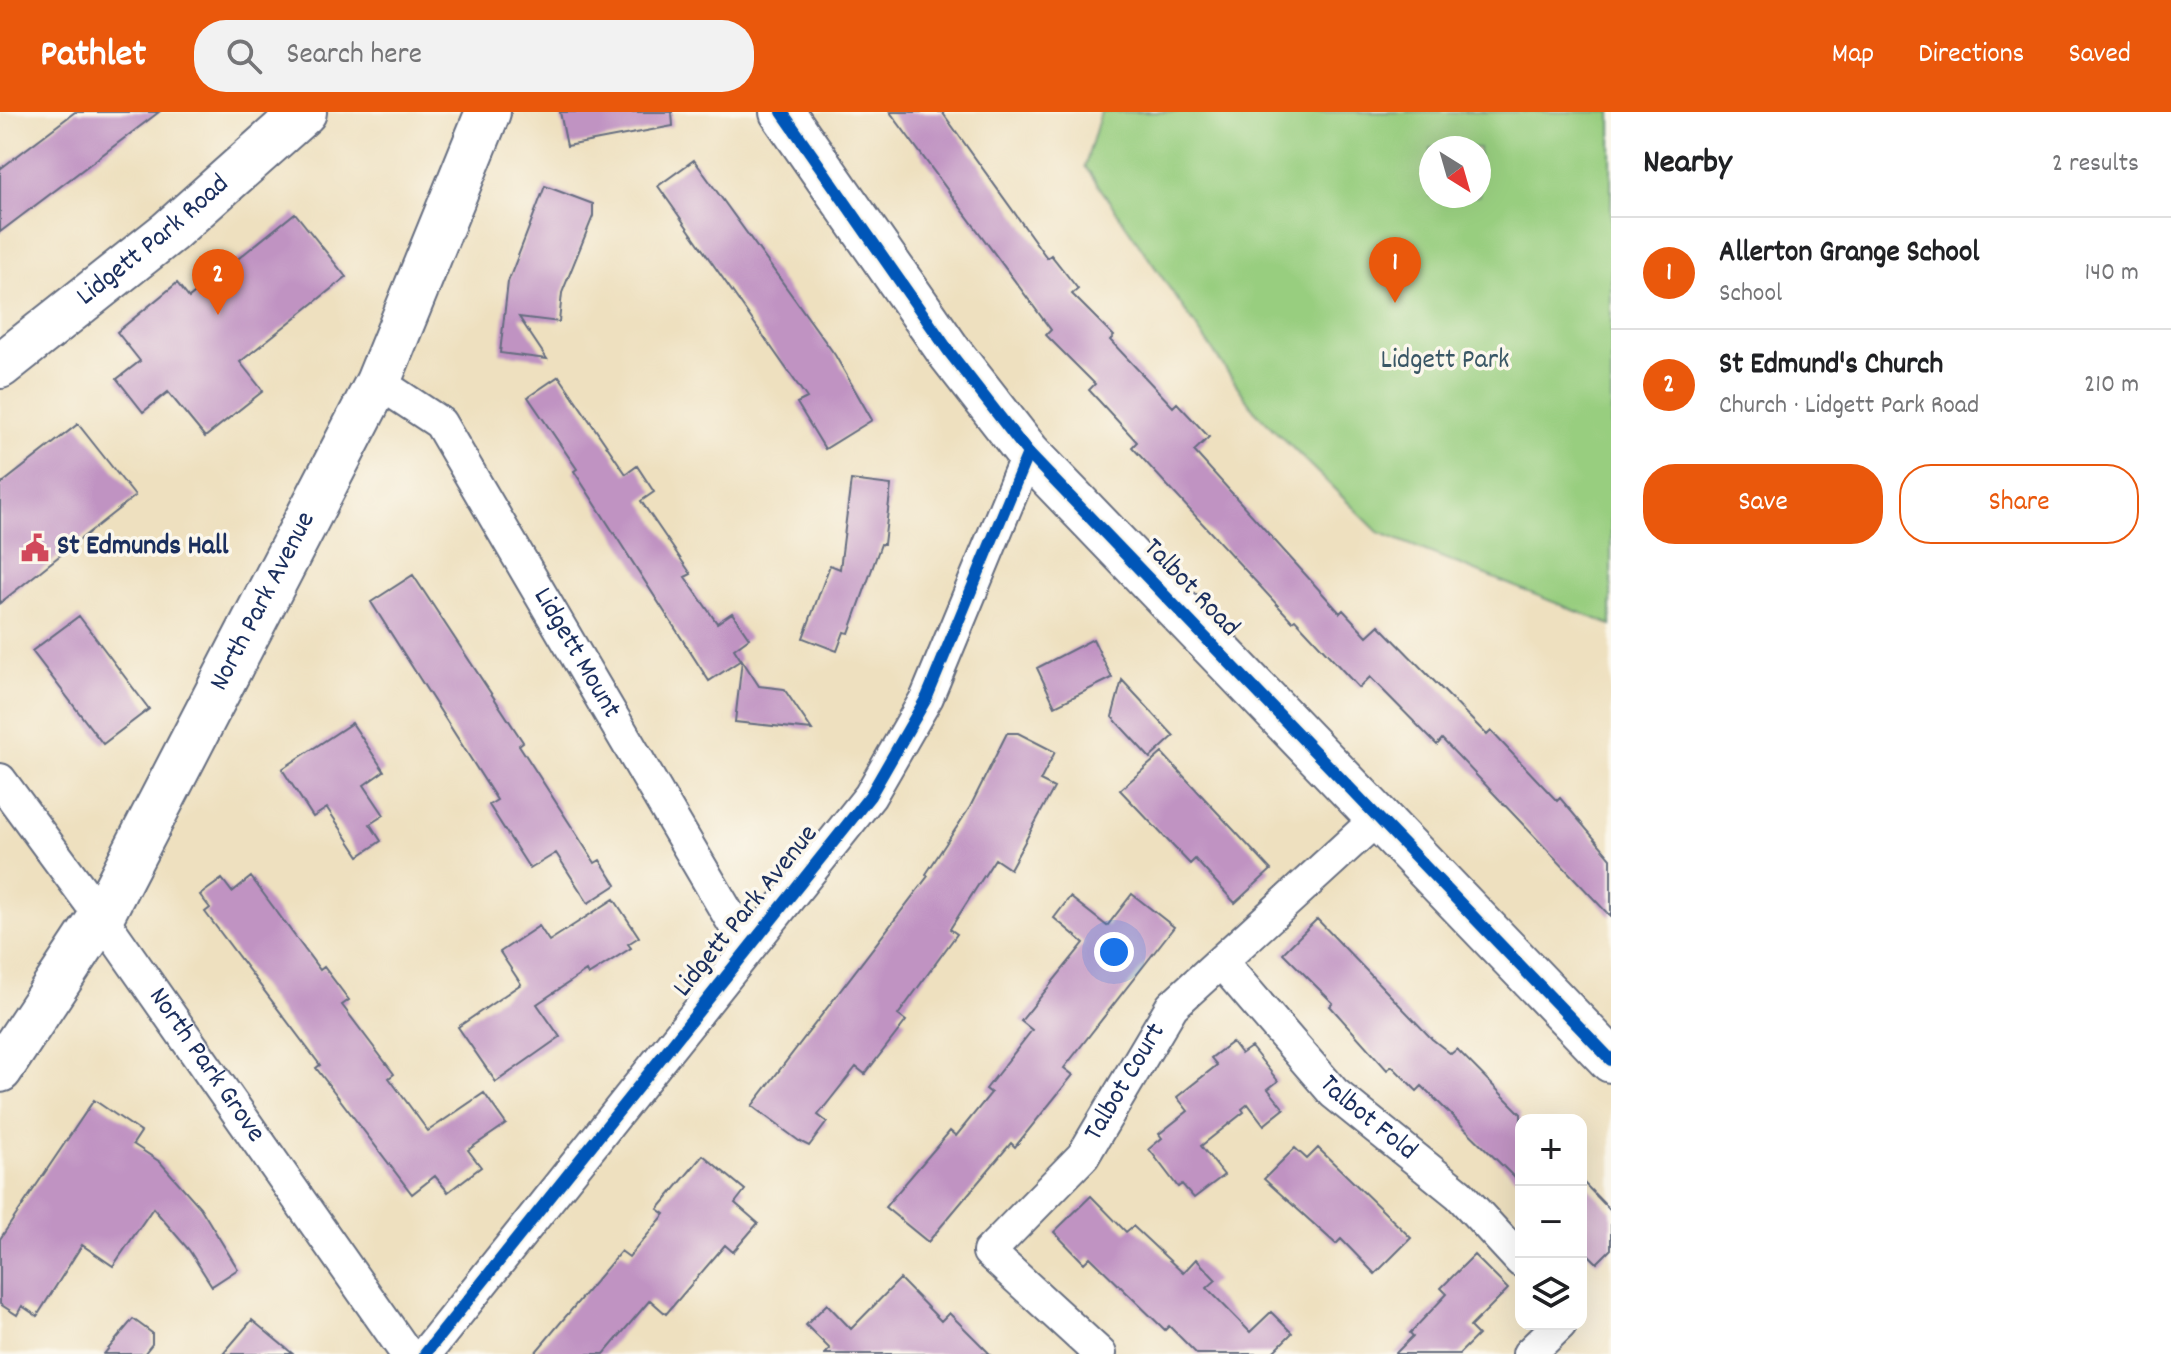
<!DOCTYPE html>
<meta charset="utf-8">
<style>
:root{--surface:#fff;--page:#f2f2f2;--text:#202124;--muted:#757577;--line:#e0e0e0;--accent:#ea580c}
body{margin:0;font-family:Dekko,sans-serif;background:var(--page);color:var(--text)}
.controls{position:absolute;right:24px;bottom:24px;display:grid;overflow:hidden;border-radius:16px;box-shadow:0 8px 32px #0002}
.controls button{width:72px;height:72px;display:grid;place-items:center;padding:0;border:0;border-bottom:2px solid var(--line);background:var(--surface);color:var(--text);font:40px sans-serif}
.compass{position:absolute;left:1419px;top:24px;width:72px;height:72px;border-radius:50%;background:var(--surface);box-shadow:0 8px 32px #0002;rotate:143deg}
.you{position:absolute;left:1114px;top:840px;width:28px;height:28px;margin:-20px;border:6px solid #fff;border-radius:50%;background:#1a73e8;box-shadow:0 0 0 12px #1a73e833}
.badge{display:grid;place-items:center;width:52px;height:52px;border-radius:50%;background:var(--accent);color:#fff;font-size:26px;font-weight:700}
.pin{position:absolute;translate:-50% -66px;filter:drop-shadow(0 2px 4px #0008)}
.pin::after{content:'';position:absolute;top:42px;width:28px;height:24px;background:inherit;clip-path:polygon(0 0,100% 0,50% 100%)}
.list{margin:0;padding:0;list-style:none}
h2{display:flex;justify-content:space-between;align-items:center;height:104px;margin:0;padding:0 32px;font-size:34px}
h2 small{font-size:26px;font-weight:400;color:var(--muted)}
.list li{display:grid;grid-template-columns:52px 1fr auto;gap:24px;align-items:center;box-sizing:border-box;height:112px;padding:0 32px;border-top:2px solid var(--line)}
.list b{display:block;font-size:30px;white-space:nowrap}
.list p{margin:0;font-size:26px;white-space:nowrap;color:var(--muted)}
.list em{font-size:26px;font-style:normal;color:var(--muted)}
.actions{display:flex;gap:16px;padding:24px 32px}
.actions a{flex:1;padding:18px 0;border:2px solid var(--accent);border-radius:32px;text-align:center;font-size:28px;color:var(--accent)}
.actions .main{background:var(--accent);color:#fff}
.icon{flex:none;width:44px;height:44px;fill:none;stroke:currentColor;stroke-width:2;stroke-linecap:round;stroke-linejoin:round}
.map{position:relative;flex:none;width:1611px;height:1242px;overflow:hidden}
header{display:flex;align-items:center;gap:48px;box-sizing:border-box;height:112px;padding:0 40px;background:var(--accent);color:#fff}
header strong{font-size:38px}
nav{display:flex;gap:44px;margin-inline-start:auto;font-size:28px}
.search{width:560px;height:72px;background:var(--page);display:flex;align-items:center;gap:20px;box-sizing:border-box;padding:0 28px;border-radius:32px;color:var(--muted);font-size:30px}
main{display:flex}
aside{flex:1;background:var(--surface)}
.map>svg:first-child{display:block}
.green{fill:#98ce7f;stroke:#5a7e6e;stroke-width:2;fill-rule:evenodd}
.building{fill:#c093c2}
.lines{fill:none;stroke-linecap:round;stroke-linejoin:round}
.street-casing{stroke:#656d80;stroke-width:36}
.secondary-casing{stroke:#656d80;stroke-width:48}
.street{stroke:#fff;stroke-width:32}
.secondary{stroke:#fff;stroke-width:44}
.cycleway-casing{stroke:#fbf7ec;stroke-width:17}
.cycleway{stroke:#0057b8;stroke-width:12}
.labels{text-anchor:middle;dominant-baseline:central;stroke-width:7;stroke-linejoin:round;paint-order:stroke}
.street-label{font-size:28px;fill:#1b2f5e;stroke:#fbf7ec}
.park-label{font-size:28px;fill:#3a5766;stroke:#fbf7ec}
.poi-label{font-size:28px;font-weight:bold;fill:#1b2f5e;stroke:#fbf7ec;text-anchor:start}
</style>
<header>
<strong>Pathlet</strong>
<div class="search"><svg class="icon" aria-label="search" viewBox="0 0 24 24"><circle cx="10" cy="10" r="6"/><path d="M15 15l6 6"/></svg>Search here</div>
<nav><a>Map</a><a>Directions</a><a>Saved</a></nav>
</header>
<main>
<div class="map">
<svg width="1611" height="1242" viewBox="0 0 1611 1242">
<rect width="100%" height="100%" fill="#fbf7ec"/>
<filter id="ink" filterUnits="userSpaceOnUse"><feTurbulence type="fractalNoise" baseFrequency=".0125" numOctaves="2"/><feDisplacementMap in="SourceGraphic" scale="16" xChannelSelector="R" yChannelSelector="G"/><feConvolveMatrix kernelMatrix="1 2 1 2 8 2 1 2 1" color-interpolation-filters="sRGB"/></filter>
<filter id="wash" filterUnits="userSpaceOnUse"><feTurbulence type="fractalNoise" baseFrequency=".006" numOctaves="4" result="noise"/><feDisplacementMap in="SourceGraphic" scale="32" xChannelSelector="R" yChannelSelector="G"/><feGaussianBlur stdDeviation="1.8" result="paint"/><feColorMatrix in="noise" values="0 0 0 0 0 0 0 0 0 0 0 0 0 0 0 0 0 1.4 0 .05"/><feComposite in="paint" operator="in"/></filter>
<g filter="url(#wash)">
<rect width="100%" height="100%" fill="#eee0bf"/>
<!-- green -->
<path class="green" d="M 1101,0 L 1611,0 L 1611,513 L 1378,420 L 1254,298 L 1085,54 ZM 1431,36 L 1479,36 L 1479,84 L 1431,84 Z"/>
<g id="blocks">
<!-- building -->
<path class="building" d="M 75,0 L 159,0 L 0,120 L 0,57 Z
M 560,0 L 672,0 L 673,14 L 567,34 Z
M 890,0 L 942,0 L 1047,146 L 1051,143 L 1078,177 L 1072,182 L 1114,224 L 1110,228 L 1173,295 L 1177,291 L 1209,325 L 1194,339 L 1340,501 L 1343,498 L 1367,524 L 1379,513 L 1487,623 L 1491,619 L 1557,689 L 1560,686 L 1611,746 L 1611,805 L 1442,627 L 1437,633 L 1370,565 L 1359,576 L 1295,507 L 1292,509 L 1132,335 L 1137,330 L 1089,278 L 1095,272 L 1046,223 L 1051,218 Z
M 694,48 L 835,243 L 872,308 L 825,337 L 797,291 L 807,286 L 658,74 Z
M 545,74 L 593,92 L 593,104 L 562,181 L 559,210 L 519,205 L 547,247 L 500,241 L 508,170 Z
M 295,101 L 346,165 L 240,250 L 263,279 L 205,325 L 168,280 L 143,300 L 117,267 L 140,249 L 117,220 L 177,171 L 189,186 Z
M 559,264 L 626,362 L 637,354 L 654,380 L 641,389 L 691,462 L 685,465 L 717,511 L 732,501 L 749,526 L 734,537 L 741,548 L 709,569 L 574,359 L 577,357 L 528,285 Z
M 78,312 L 135,384 L 0,491 L 0,373 Z
M 851,368 L 891,373 L 884,432 L 881,432 L 849,521 L 844,520 L 837,539 L 803,526 L 830,453 L 840,457 Z
M 413,463 L 523,630 L 519,633 L 595,751 L 600,748 L 616,773 L 588,791 L 556,741 L 530,757 L 489,693 L 497,688 L 371,490 Z
M 79,504 L 149,597 L 103,632 L 32,539 Z
M 1093,527 L 1112,566 L 1055,594 L 1037,556 Z
M 742,548 L 759,574 L 784,577 L 812,618 L 735,610 Z
M 1122,568 L 1174,624 L 1150,646 L 1112,605 Z
M 352,611 L 384,659 L 364,673 L 384,703 L 370,712 L 381,729 L 359,744 L 327,696 L 313,705 L 282,657 Z
M 1007,621 L 1018,621 L 1055,640 L 1040,669 L 1054,676 L 1010,757 L 995,747 L 950,817 L 957,822 L 898,903 L 906,909 L 865,962 L 856,955 L 818,1003 L 827,1010 L 809,1034 L 799,1029 L 752,994 L 928,764 L 926,762 L 970,695 Z
M 1162,641 L 1271,758 L 1235,791 L 1195,747 L 1190,752 L 1120,678 Z
M 251,765 L 320,858 L 324,855 L 349,888 L 342,893 L 394,962 L 389,966 L 428,1019 L 484,981 L 506,1012 L 468,1038 L 481,1055 L 448,1080 L 435,1064 L 412,1082 L 316,956 L 320,953 L 205,800 L 210,796 L 200,783 L 222,767 L 232,780 Z
M 1132,782 L 1174,815 L 1064,956 L 1073,963 L 1015,1035 L 1011,1031 L 928,1130 L 885,1095 L 950,1019 L 956,1024 L 991,981 L 986,977 L 1032,918 L 1021,909 L 1084,831 L 1054,806 L 1070,785 L 1107,814 Z
M 614,787 L 639,825 L 628,832 L 631,836 L 588,863 L 586,859 L 537,892 L 560,925 L 496,970 L 458,915 L 521,872 L 500,840 L 539,814 L 549,829 Z
M 1317,807 L 1432,927 L 1451,942 L 1457,937 L 1521,1002 L 1521,1072 L 1422,974 L 1417,979 L 1392,954 L 1387,958 L 1330,894 L 1333,891 L 1283,841 Z
M 1232,930 L 1241,942 L 1251,935 L 1278,969 L 1268,977 L 1284,997 L 1264,1013 L 1248,992 L 1242,997 L 1244,1000 L 1201,1034 L 1224,1063 L 1194,1086 L 1182,1072 L 1178,1075 L 1149,1037 L 1162,1026 L 1159,1022 L 1188,999 L 1177,985 L 1217,953 L 1211,946 Z
M 94,988 L 141,1020 L 133,1032 L 160,1050 L 200,1095 L 238,1157 L 212,1174 L 189,1138 L 153,1096 L 113,1154 L 82,1133 L 37,1204 L 22,1194 L 17,1203 L 0,1192 L 0,1127 Z
M 1295,1036 L 1307,1047 L 1318,1036 L 1411,1126 L 1375,1162 L 1341,1127 L 1336,1132 L 1264,1067 Z
M 703,1043 L 745,1078 L 735,1091 L 758,1111 L 733,1140 L 725,1133 L 666,1202 L 650,1188 L 604,1242 L 534,1242 L 621,1139 L 629,1145 L 665,1102 L 658,1097 Z
M 1581,1068 L 1611,1099 L 1611,1137 L 1597,1151 L 1581,1135 Z
M 1091,1084 L 1126,1120 L 1133,1114 L 1183,1161 L 1196,1147 L 1216,1168 L 1207,1176 L 1250,1220 L 1271,1200 L 1292,1221 L 1271,1242 L 1197,1242 L 1169,1214 L 1165,1218 L 1090,1145 L 1084,1151 L 1054,1120 Z
M 1474,1143 L 1508,1177 L 1470,1215 L 1478,1223 L 1459,1242 L 1395,1242 L 1413,1224 L 1410,1221 L 1447,1182 L 1441,1176 Z
M 900,1167 L 941,1209 L 949,1201 L 990,1242 L 825,1242 L 830,1237 L 806,1213 L 827,1192 L 851,1217 Z
M 133,1207 L 152,1221 L 152,1232 L 144,1242 L 104,1242 Z
M 252,1208 L 293,1242 L 223,1242 Z"/>
</g>
</g>
<g filter="url(#ink)">
<use href="#blocks" fill-opacity="0" stroke="#656d80" stroke-width="2"/>
<g class="lines">
<defs>
<g id="street">
<path id="s1" d="M 378,270 L 440,311 L 748,836"/>
<path id="s2" d="M 0,668 L 101,805 L 407,1242"/>
<path id="s3" d="M 1223,852 L 1334,981 L 1459,1082 L 1521,1149"/>
<path d="M 425,1242 L 870,684 L 927,585 L 1028,341"/>
<path id="s4" d="M 1100,1242 L 989,1140 L 1083,1044 L 1172,894 L 1379,705"/>
<path d="M 1529,1242 L 1560,1212"/>
</g>
<g id="secondary">
<path d="M 782,0 L 950,241 L 1028,341 L 1611,948"/>
<path id="s5" d="M 0,254 L 169,120 L 304,0"/>
<path id="s6" d="M 0,958 L 101,805 L 378,270 L 488,0"/>
</g>
</defs>
<!-- street casing -->
<use href="#street" class="street-casing"/>
<!-- secondary casing -->
<use href="#secondary" class="secondary-casing"/>
<!-- street -->
<use href="#street" class="street"/>
<!-- secondary -->
<use href="#secondary" class="secondary"/>
<defs>
<path id="cycleway" d="M 782,0 L 950,241 L 1028,341 L 1611,948
M 425,1242 L 870,684 L 927,585 L 1028,341"/>
</defs>
<!-- cycleway casing -->
<use href="#cycleway" class="cycleway-casing"/>
<!-- cycleway -->
<use href="#cycleway" class="cycleway"/>
</g>
</g>
<!-- icons -->
<defs>
<symbol id="civic-bare" viewBox="-9 -9 18 18"><path d="M-.6-6.5H3V-4.5H.6V-3L4-1V1h2V6H-6V1h2V-1L-.6-3ZM-1.2 2.5V6h2.4V2.5Z" fill="#d1495b" stroke="#fbf7ec" stroke-width="2.5" paint-order="stroke"/></symbol>
</defs>
<g fill-rule="evenodd">
<use href="#civic-bare" x="15" y="416" width="40" height="40"/>
</g>
<g class="labels">
<!-- street labels -->
<g class="street-label">
<text stroke="none"><textPath href="#s5" startOffset="198">Lidgett Park Road</textPath></text>
<text transform="translate(1190 477) rotate(46)">Talbot Road</text>
<text stroke="none"><textPath href="#s6" startOffset="538">North Park Avenue</textPath></text>
<text stroke="none"><textPath href="#s1" startOffset="342">Lidgett Mount</textPath></text>
<text transform="translate(747 800) rotate(-51)">Lidgett Park Avenue</text>
<text stroke="none"><textPath href="#s2" startOffset="352">North Park Grove</textPath></text>
<text stroke="none"><textPath href="#s4" startOffset="370">Talbot Court</textPath></text>
<text stroke="none"><textPath href="#s3" startOffset="212">Talbot Fold</textPath></text>
</g>
<!-- park labels -->
<g class="park-label">
<text x="1445" y="250">Lidgett Park</text>
</g>
<!-- poi labels -->
<g class="poi-label">
<text x="57" y="436">St Edmunds Hall</text>
</g>
</g>
</svg>
<div class="controls">
<button>+</button>
<button>−</button>
<button><svg class="icon" aria-label="layers" viewBox="0 0 24 24"><path d="M12 4l9 5-9 5-9-5zM3 14l9 5 9-5"/></svg></button>
</div>
<svg class="compass" viewBox="-18 -18 36 36"><path d="M0-13l5 13h-10z" fill="#e53935"/><path d="M0 13l5-13h-10z" fill="#757577"/></svg>
<div class="you"></div>
<div class="pin badge" style="left:1395px;top:191px">1</div>
<div class="pin badge" style="left:218px;top:203px">2</div>
</div>
<aside>
<h2>Nearby<small>2 results</small></h2>
<ul class="list">
<li><span class="badge">1</span><div><b>Allerton Grange School</b><p>School</p></div><em>140 m</em></li>
<li><span class="badge">2</span><div><b>St Edmund's Church</b><p>Church · Lidgett Park Road</p></div><em>210 m</em></li>
</ul>
<div class="actions"><a class="main">Save</a><a>Share</a></div>
</aside>
</main>
